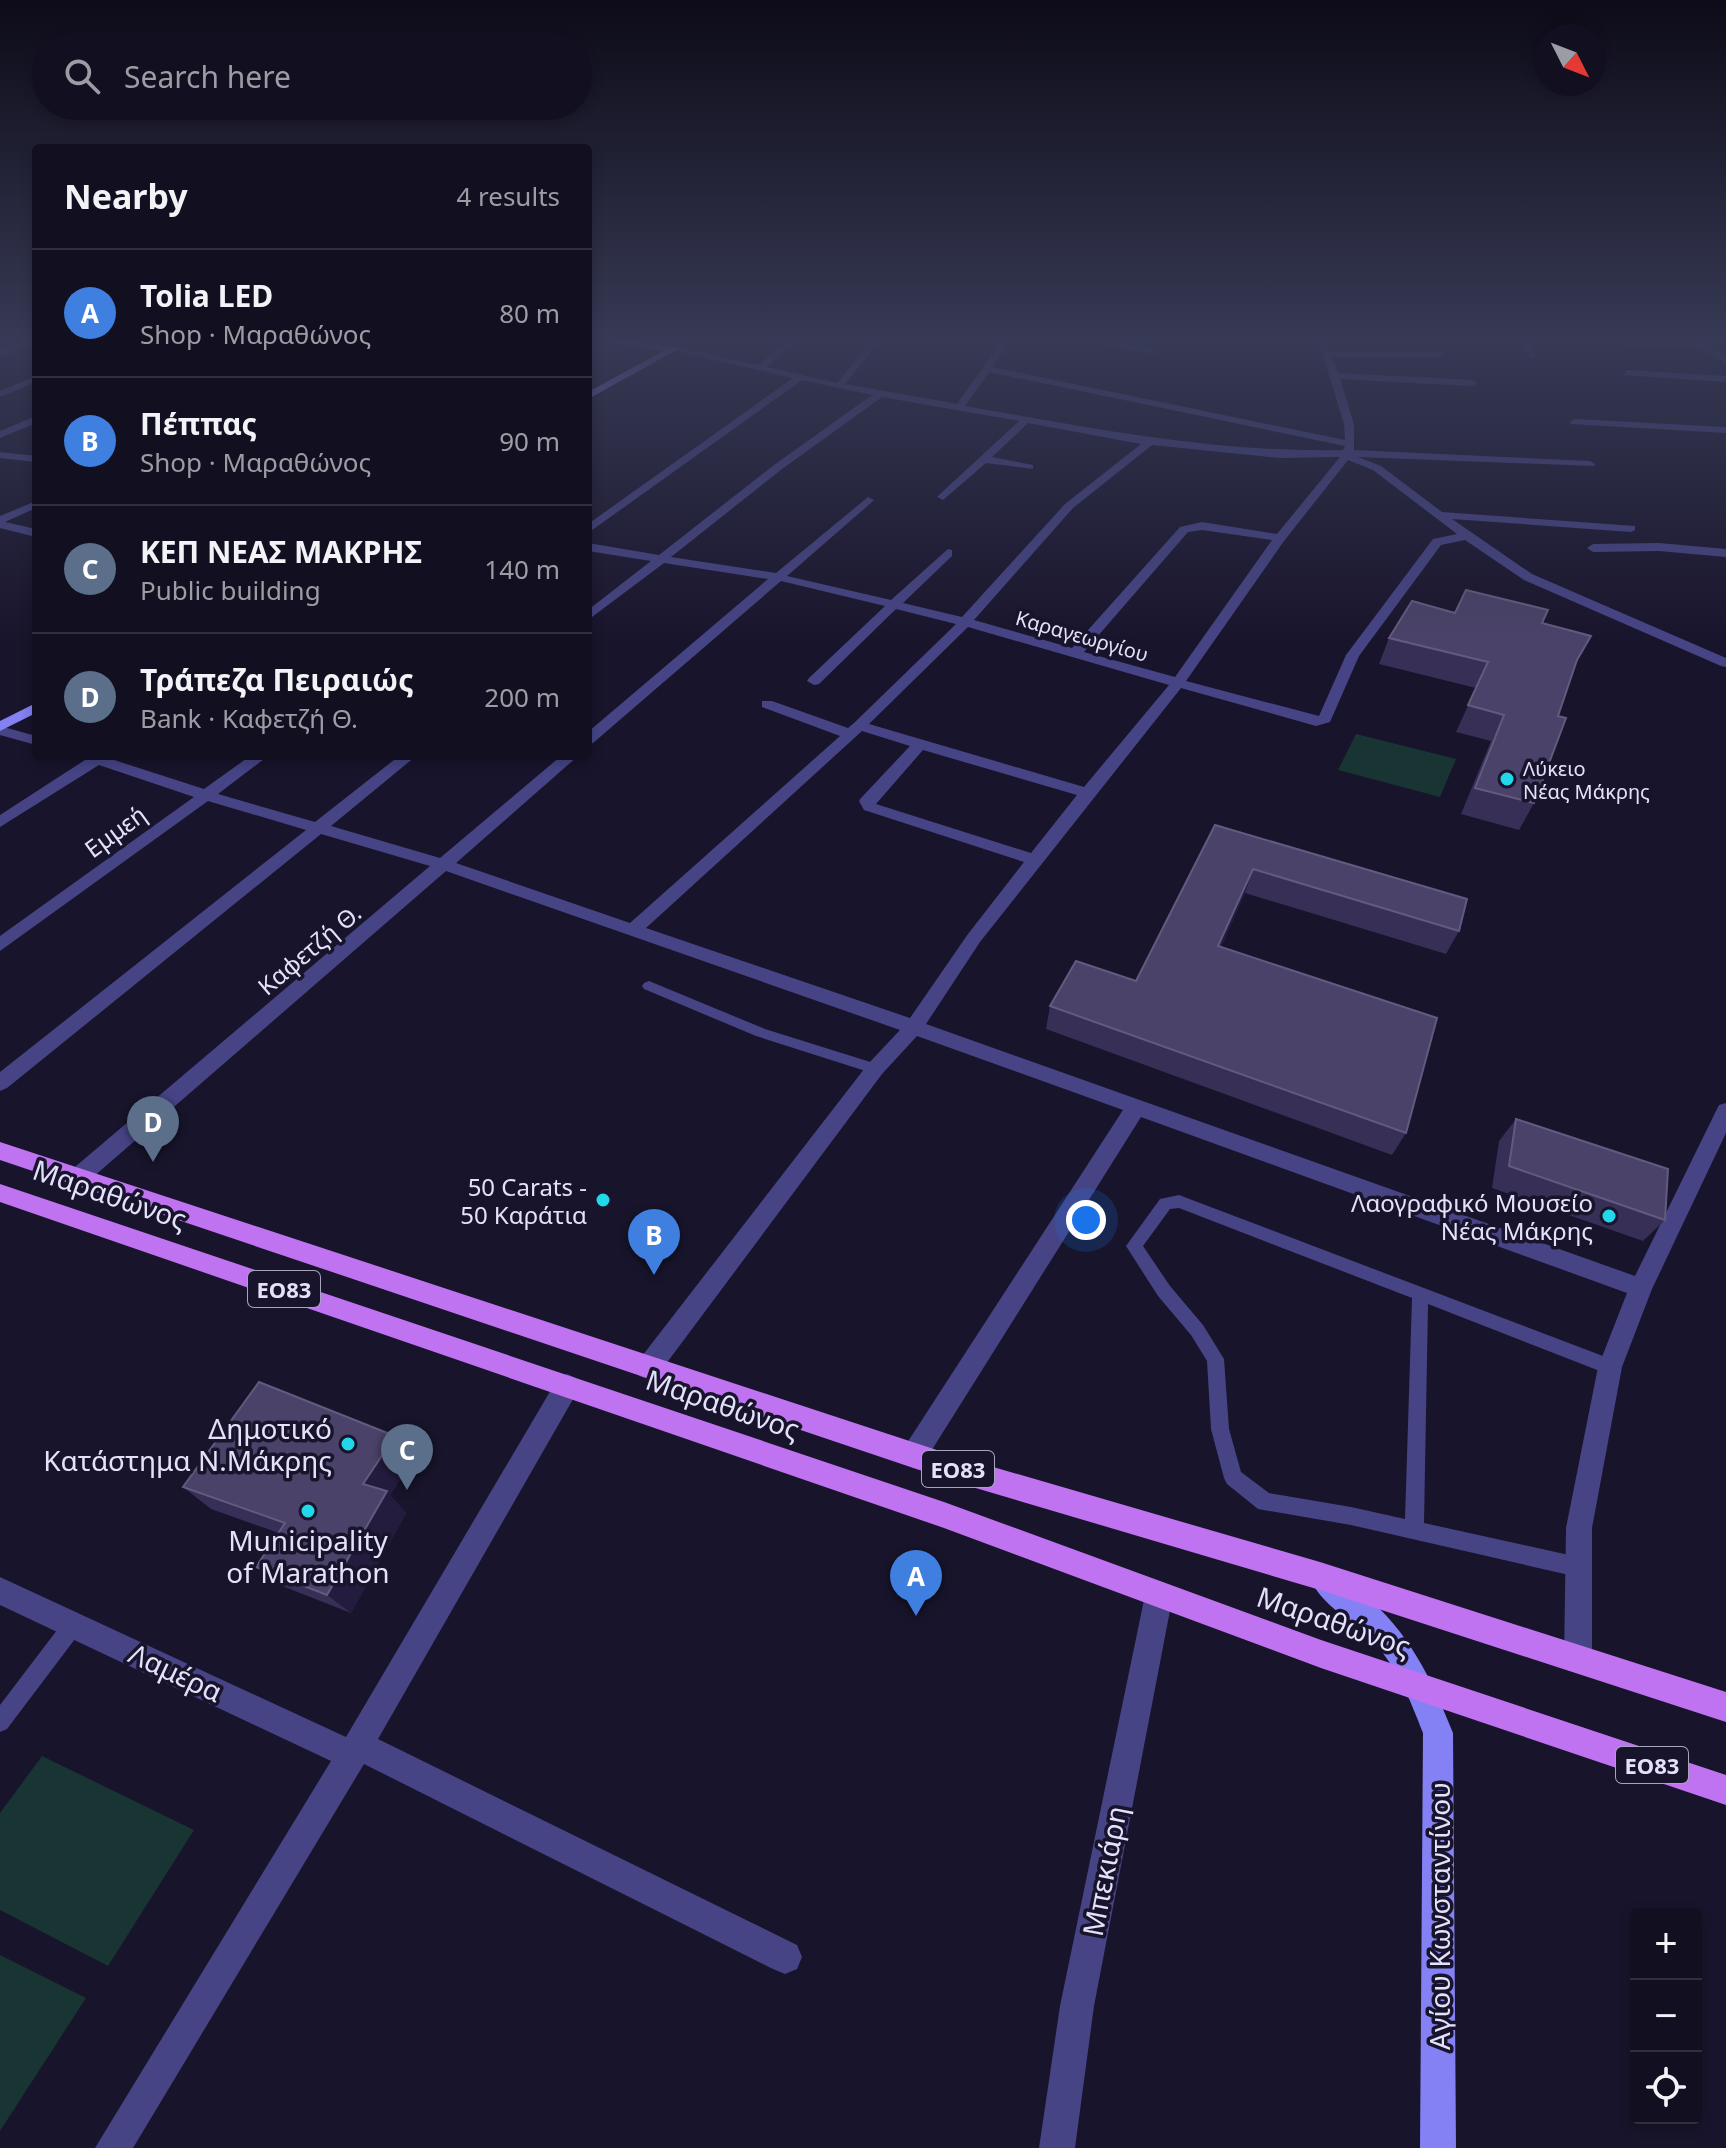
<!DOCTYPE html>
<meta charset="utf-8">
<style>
:root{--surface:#120f20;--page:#1f1d2d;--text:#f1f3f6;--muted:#9c9ca5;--line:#312f3e;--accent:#db2777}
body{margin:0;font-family:"Noto Sans",sans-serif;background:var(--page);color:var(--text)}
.controls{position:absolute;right:24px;bottom:24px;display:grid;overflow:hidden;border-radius:8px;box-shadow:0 4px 12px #0003}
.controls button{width:72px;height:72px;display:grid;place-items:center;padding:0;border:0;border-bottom:2px solid var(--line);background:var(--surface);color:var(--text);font:40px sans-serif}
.compass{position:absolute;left:1534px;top:24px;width:72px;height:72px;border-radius:50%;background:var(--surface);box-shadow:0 4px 12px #0003;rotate:132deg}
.you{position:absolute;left:1086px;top:1220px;width:28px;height:28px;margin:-20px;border:6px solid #fff;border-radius:50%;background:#1a73e8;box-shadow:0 0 0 12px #1a73e833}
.badge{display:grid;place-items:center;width:52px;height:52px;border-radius:50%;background:var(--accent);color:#fff;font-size:26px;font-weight:700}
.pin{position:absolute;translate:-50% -66px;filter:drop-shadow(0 2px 4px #0008)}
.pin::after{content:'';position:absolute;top:42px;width:28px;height:24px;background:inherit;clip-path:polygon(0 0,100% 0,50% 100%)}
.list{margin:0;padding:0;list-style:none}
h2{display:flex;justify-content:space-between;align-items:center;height:104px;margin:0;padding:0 32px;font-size:34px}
h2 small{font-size:26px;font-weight:400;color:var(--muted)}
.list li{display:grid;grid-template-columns:52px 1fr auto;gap:24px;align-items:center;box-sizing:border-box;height:128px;padding:0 32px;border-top:2px solid var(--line)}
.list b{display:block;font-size:30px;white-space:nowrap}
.list p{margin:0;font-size:26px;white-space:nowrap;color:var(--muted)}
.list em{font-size:26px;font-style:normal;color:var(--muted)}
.icon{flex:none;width:44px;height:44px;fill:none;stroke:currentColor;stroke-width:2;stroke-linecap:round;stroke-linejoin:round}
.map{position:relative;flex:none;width:1726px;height:2148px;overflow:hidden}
.search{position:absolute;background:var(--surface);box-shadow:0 4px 12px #0003;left:32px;top:32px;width:560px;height:88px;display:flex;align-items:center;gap:20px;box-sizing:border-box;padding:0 28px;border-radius:44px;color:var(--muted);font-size:30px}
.panel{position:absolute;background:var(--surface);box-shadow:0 4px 12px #0003;left:32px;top:144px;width:560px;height:616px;border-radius:8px}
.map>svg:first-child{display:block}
.green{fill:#183433}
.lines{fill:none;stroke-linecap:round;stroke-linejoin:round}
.lane{fill:#464485;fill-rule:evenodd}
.street{fill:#464485;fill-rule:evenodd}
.secondary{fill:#8381f3;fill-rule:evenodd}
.primary{fill:#c073f1;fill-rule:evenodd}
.wall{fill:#372f56}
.shaded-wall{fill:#231c3e}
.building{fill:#4a4268;stroke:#625b7f;stroke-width:2}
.poi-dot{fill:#20d8e9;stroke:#18142b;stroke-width:3}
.labels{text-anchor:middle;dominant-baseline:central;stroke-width:7;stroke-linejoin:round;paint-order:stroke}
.far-street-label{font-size:20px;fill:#e4e1fc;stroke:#18142b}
.far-poi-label{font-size:20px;fill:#e4e1fc;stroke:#18142b;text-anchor:start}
.shield{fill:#18142b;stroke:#a7a4bd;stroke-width:2}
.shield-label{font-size:22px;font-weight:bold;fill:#e4e1fc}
.street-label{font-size:24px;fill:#e4e1fc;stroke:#18142b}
.poi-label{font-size:24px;fill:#e4e1fc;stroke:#18142b;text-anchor:end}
.near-street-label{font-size:28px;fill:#e4e1fc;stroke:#18142b}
.near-poi-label{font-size:28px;fill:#e4e1fc;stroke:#18142b;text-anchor:end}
</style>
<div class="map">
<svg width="1726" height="2148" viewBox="0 0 1726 2148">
<rect width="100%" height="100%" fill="#18142b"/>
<!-- green -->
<path class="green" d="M 1356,734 L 1456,759 L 1440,797 L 1338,770 Z
M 42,1756 L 194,1830 L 108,1966 L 0,1910 L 0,1813 Z
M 0,1955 L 86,1998 L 0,2131 Z"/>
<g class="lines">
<!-- lane -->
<path class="lane" d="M 649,981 L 765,1029 L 880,1065 L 882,1069 L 880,1073 L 875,1074 L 756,1036 L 644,989 L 642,986 L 644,983 Z
M 1179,1195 L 1616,1361 L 1619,1367 L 1616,1373 L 1610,1375 L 1428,1304 L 1424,1523 L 1578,1557 L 1585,1560 L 1588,1567 L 1585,1574 L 1578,1577 L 1351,1525 L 1258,1509 L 1227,1484 L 1224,1478 L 1211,1429 L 1207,1361 L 1191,1335 L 1158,1296 L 1126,1246 L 1160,1199 ZM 1179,1208 L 1412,1298 L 1405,1519 L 1351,1507 L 1269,1493 L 1241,1472 L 1229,1429 L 1224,1359 L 1203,1325 L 1170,1286 L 1143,1246 L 1170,1209 Z
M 74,1614 L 81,1617 L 84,1624 L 81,1631 L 7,1729 L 0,1732 L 0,1705 L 67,1617 Z"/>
<!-- street -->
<path class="street" d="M 23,342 L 34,342 L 0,357 L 0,351 Z
M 785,342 L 794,342 L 767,367 L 837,383 L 871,342 L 879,342 L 845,384 L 957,404 L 1001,342 L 1009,342 L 992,367 L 1345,440 L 1344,424 L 1319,342 L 1327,342 L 1330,351 L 1444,352 L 1441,357 L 1332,357 L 1338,373 L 1472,380 L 1477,383 L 1472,386 L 1340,379 L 1354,424 L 1354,450 L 1590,461 L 1595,464 L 1594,466 L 1358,457 L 1381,466 L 1442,512 L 1635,526 L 1635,530 L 1631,532 L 1452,519 L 1532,574 L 1726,658 L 1726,667 L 1721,666 L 1524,580 L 1465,540 L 1441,545 L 1359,656 L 1330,722 L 1316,726 L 1181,688 L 980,942 L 926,1024 L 1635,1276 L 1716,1111 L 1719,1105 L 1726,1103 L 1726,1133 L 1652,1289 L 1622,1367 L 1592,1528 L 1592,1659 L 1588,1669 L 1578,1673 L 1568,1669 L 1564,1659 L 1566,1528 L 1598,1367 L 1627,1293 L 1141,1117 L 923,1464 L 914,1468 L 905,1464 L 901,1455 L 905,1446 L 1123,1110 L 917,1036 L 882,1074 L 657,1376 L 648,1379 L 639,1376 L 636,1368 L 639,1360 L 868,1064 L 900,1030 L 446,871 L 85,1184 L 77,1187 L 69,1184 L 66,1178 L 69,1172 L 430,866 L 321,834 L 7,1088 L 0,1091 L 0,1072 L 306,830 L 208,801 L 0,951 L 0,936 L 194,797 L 99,765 L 0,827 L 0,815 L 85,760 L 79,756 L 110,756 L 108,758 L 204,789 L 250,756 L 268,756 L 218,794 L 315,822 L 399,756 L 416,756 L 331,826 L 440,858 L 561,756 L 578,756 L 456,863 L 630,923 L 840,736 L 762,707 L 762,701 L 772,701 L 848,728 L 854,723 L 956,624 L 896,609 L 819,684 L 814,685 L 807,681 L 809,678 L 885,606 L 781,581 L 593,743 L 588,744 L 588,732 L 768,579 L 664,563 L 588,620 L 588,610 L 651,561 L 588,551 L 588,543 L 659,555 L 774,465 L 872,395 L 802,380 L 588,533 L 588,524 L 793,378 L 672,350 L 672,346 L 758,365 ZM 989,372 L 1345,446 L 1343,450 C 1215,453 1091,428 965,406 ZM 882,397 L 1019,421 L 939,495 L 937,497 L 943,500 L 986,463 L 1033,469 L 1033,465 L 992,457 L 1028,423 L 1141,444 L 1065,504 L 962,617 L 903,603 L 952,556 L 952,550 L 948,549 L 891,600 L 787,576 L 872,502 L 874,500 L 868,497 L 776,573 L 671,557 L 782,469 ZM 1152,445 L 1280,458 L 1340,457 L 1277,534 L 1202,522 L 1180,527 L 1072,648 L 974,620 L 1073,508 ZM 1348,460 L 1373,470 L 1457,534 L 1433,539 L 1346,655 L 1319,716 L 1186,681 L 1284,541 ZM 1202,530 L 1272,540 L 1175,677 L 1084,652 L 1188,532 ZM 968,627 L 1169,685 L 1084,787 L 869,724 ZM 862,731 L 910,746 L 861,798 L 859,801 L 864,810 L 1024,862 L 968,934 L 910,1018 L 646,928 ZM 923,750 L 1077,795 L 1031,853 L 876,804 Z
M 1093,342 L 1111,342 L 1160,351 L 1155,354 Z
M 1520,342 L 1528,342 L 1536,357 L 1530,357 Z
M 1617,342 L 1702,342 L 1726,356 L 1726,363 L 1698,347 L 1621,345 Z
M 1627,370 L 1726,376 L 1726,382 L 1624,375 Z
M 36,376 L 36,382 L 0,397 L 0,391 Z
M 36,416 L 36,423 L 0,438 L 0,431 Z
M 1575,419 L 1726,427 L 1726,433 L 1571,424 L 1570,422 Z
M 0,452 L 36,456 L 36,462 L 0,458 Z
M 36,501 L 36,508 L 5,522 L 36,529 L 36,537 L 0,528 L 0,516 Z
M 1659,543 L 1726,549 L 1726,557 L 1659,551 L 1593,552 L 1587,548 L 1593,544 Z
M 0,726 L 36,736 L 36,745 L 0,735 Z
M 567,1374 L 576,1378 L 579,1386 L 576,1394 L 378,1739 L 797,1945 L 802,1957 L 797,1969 L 785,1974 L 773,1969 L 364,1764 L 133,2148 L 95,2148 L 331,1761 L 0,1605 L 0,1577 L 346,1737 L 558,1378 Z
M 1159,1581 L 1169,1585 L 1173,1595 L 1094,2006 L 1075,2148 L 1039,2148 L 1060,2006 L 1145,1595 L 1149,1585 Z"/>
<!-- secondary -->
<path class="secondary" d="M 604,342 L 633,342 L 680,348 L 588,399 L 588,392 L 665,350 Z
M 36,703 L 36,713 L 0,731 L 0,721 Z
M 1326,1568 C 1340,1574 1350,1584 1362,1593 C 1409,1631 1431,1678 1453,1733 L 1456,2148 L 1420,2148 L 1423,1733 C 1410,1699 1396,1665 1371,1639 C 1353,1621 1322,1605 1312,1582 L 1316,1572 Z"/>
<!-- primary -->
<path class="primary" d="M 0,1142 L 952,1455 L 1320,1562 L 1726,1692 L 1726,1722 L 1320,1590 L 952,1481 L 0,1160 Z
M 0,1184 L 944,1502 L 1321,1640 L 1726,1775 L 1726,1805 L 1321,1668 L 944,1528 L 0,1202 Z"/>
</g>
<!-- wall -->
<path class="wall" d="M 1542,623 L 1574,667 L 1558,716 L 1534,803 L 1519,830 L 1461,814 L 1491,741 L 1456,732 L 1476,688 L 1379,664 L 1389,638 Z
M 1215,825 L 1459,931 L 1446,954 L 1245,893 L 1221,947 L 1406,1133 L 1392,1155 L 1046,1029 L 1050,1006 L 1136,981 Z
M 1516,1119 L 1665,1220 L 1643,1241 L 1492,1188 L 1499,1141 Z
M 395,1436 L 414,1459 L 390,1495 L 406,1513 L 351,1613 L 282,1586 L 256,1567 L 279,1533 L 211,1509 L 183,1487 Z"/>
<!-- shaded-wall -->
<path class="shaded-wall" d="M 1253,869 L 1245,893 L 1211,969 L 1218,946 Z
M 395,1436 L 414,1459 L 390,1495 L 406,1513 L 351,1613 L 327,1595 L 363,1484 Z"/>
<!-- building -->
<path class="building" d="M 1466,590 L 1548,610 L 1542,623 L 1591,636 L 1577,660 L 1558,716 L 1566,718 L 1534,803 L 1475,788 L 1504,715 L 1468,705 L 1488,662 L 1389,638 L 1412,601 L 1455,613 Z
M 1215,825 L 1467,899 L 1459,931 L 1253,869 L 1218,946 L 1437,1018 L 1406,1133 L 1050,1006 L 1076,961 L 1136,981 Z
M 1516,1119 L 1668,1169 L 1665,1220 L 1509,1166 Z
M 259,1382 L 395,1436 L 363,1484 L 387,1491 L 327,1595 L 256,1567 L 285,1523 L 183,1487 Z"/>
<!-- sky -->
<linearGradient id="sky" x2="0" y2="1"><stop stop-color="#0d0b18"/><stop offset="0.53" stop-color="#373a55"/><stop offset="1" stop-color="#373a55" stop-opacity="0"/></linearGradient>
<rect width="1726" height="642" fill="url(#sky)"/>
<!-- markers -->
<g class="poi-dot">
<circle cx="1507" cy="779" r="8"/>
<circle cx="603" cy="1200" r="8"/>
<circle cx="1609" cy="1216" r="8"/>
<circle cx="348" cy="1444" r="8"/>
<circle cx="308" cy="1511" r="8"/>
</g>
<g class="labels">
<!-- far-street labels -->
<g class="far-street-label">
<text transform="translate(1082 636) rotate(16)">Καραγεωργίου</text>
</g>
<!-- far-poi labels -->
<g class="far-poi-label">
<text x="1523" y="768">Λύκειο<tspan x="1523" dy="23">Νέας Μάκρης</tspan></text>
</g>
<!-- shield labels -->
<g class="shield">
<rect x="248" y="1271" width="72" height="36" rx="6"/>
<rect x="922" y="1451" width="72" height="36" rx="6"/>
<rect x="1616" y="1747" width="72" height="36" rx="6"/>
</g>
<g class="shield-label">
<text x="284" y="1289">ΕΟ83</text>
<text x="958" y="1469">ΕΟ83</text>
<text x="1652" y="1765">ΕΟ83</text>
</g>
<!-- street labels -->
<g class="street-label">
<text transform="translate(115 831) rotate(-36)">Εμμεή</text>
<text transform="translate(309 949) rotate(-40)">Καφετζή Θ.</text>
</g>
<!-- poi labels -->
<g class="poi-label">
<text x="587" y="1186">50 Carats -<tspan x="587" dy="28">50 Καράτια</tspan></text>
<text x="1593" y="1202">Λαογραφικό Μουσείο<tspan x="1593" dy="28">Νέας Μάκρης</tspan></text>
</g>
<!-- near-street labels -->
<g class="near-street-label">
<text transform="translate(110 1194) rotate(19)">Μαραθώνος</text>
<text transform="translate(723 1404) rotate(19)">Μαραθώνος</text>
<text transform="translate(1334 1621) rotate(19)">Μαραθώνος</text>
<text transform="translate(176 1672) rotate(25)">Λαμέρα</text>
<text transform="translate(1104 1871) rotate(-79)">Μπεκιάρη</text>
<text transform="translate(1439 1916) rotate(-90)">Αγίου Κωνσταντίνου</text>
</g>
<!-- near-poi labels -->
<g class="near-poi-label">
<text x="332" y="1428">Δημοτικό<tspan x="332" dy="32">Κατάστημα Ν.Μάκρης</tspan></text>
<text x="308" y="1540" text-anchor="middle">Municipality<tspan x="308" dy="32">of Marathon</tspan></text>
</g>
</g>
</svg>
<div class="controls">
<button>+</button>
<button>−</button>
<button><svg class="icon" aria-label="locate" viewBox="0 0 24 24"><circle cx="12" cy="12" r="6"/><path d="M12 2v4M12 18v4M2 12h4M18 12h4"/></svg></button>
</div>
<svg class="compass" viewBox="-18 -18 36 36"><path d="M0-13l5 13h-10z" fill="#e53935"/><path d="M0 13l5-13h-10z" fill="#9c9ca5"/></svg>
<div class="you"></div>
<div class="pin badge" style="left:916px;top:1616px;background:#3f7fe0">A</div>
<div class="pin badge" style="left:654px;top:1275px;background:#3f7fe0">B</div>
<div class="pin badge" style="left:407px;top:1490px;background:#5c6f8a">C</div>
<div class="pin badge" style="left:153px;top:1162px;background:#5c6f8a">D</div>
<div class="search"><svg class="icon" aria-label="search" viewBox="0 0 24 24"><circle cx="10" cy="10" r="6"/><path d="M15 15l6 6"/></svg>Search here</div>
<section class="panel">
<h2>Nearby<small>4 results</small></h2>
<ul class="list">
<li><span class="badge" style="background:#3f7fe0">A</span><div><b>Tolia LED</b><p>Shop · Μαραθώνος</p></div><em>80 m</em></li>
<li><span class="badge" style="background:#3f7fe0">B</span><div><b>Πέππας</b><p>Shop · Μαραθώνος</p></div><em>90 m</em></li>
<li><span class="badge" style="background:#5c6f8a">C</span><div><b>ΚΕΠ ΝΕΑΣ ΜΑΚΡΗΣ</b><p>Public building</p></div><em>140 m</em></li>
<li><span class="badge" style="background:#5c6f8a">D</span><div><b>Τράπεζα Πειραιώς</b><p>Bank · Καφετζή Θ.</p></div><em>200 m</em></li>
</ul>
</section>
</div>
